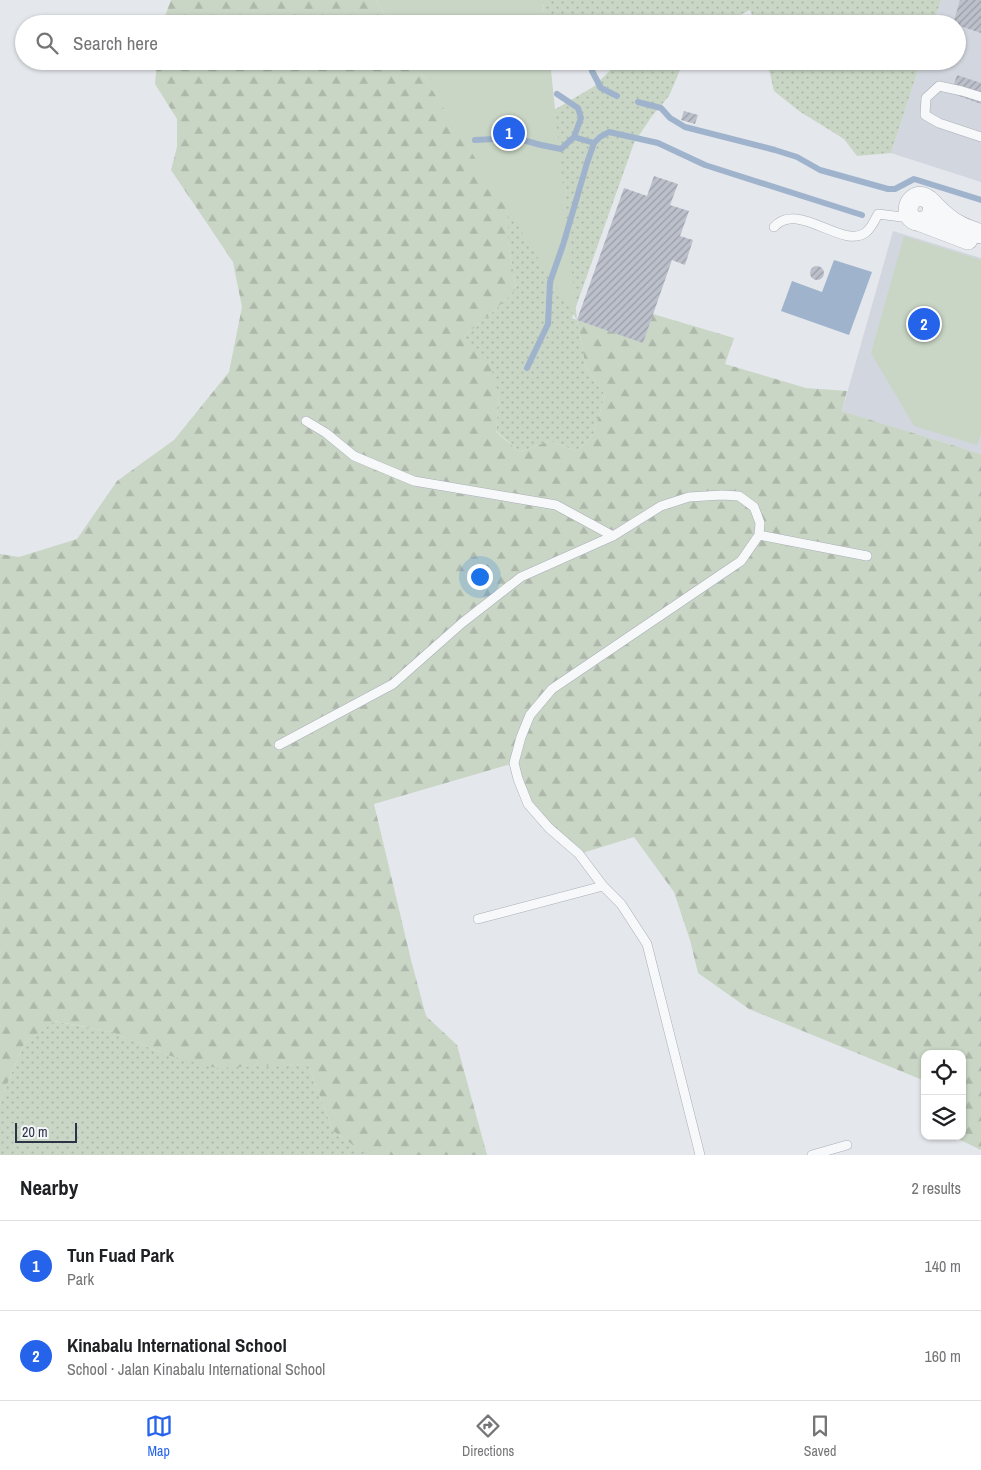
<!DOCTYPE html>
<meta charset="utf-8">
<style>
:root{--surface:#fff;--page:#f2f2f2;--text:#202124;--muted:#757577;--line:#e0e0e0;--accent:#2563eb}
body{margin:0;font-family:"Archivo Narrow",sans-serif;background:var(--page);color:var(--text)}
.controls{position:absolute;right:15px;bottom:15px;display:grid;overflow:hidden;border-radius:10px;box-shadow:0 1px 4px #0004}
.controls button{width:45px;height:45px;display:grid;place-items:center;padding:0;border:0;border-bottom:1px solid var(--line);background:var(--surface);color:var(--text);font:25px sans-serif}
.scale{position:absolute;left:15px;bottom:12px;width:62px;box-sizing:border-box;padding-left:5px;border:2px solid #2b3445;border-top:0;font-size:14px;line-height:18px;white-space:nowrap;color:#2b3445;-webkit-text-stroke:4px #f4f6f9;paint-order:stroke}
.you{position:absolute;left:479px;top:576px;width:18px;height:18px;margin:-12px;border:4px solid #fff;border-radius:50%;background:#1a73e8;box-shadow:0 0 0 8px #1a73e833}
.badge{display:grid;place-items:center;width:32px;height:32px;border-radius:50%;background:var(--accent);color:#fff;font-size:16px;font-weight:700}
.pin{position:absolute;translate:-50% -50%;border:2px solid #fff;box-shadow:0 1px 5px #0006}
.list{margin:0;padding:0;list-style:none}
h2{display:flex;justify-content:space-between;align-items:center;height:65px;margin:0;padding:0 20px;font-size:21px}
h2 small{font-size:16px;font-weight:400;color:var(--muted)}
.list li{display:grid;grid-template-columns:32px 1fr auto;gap:15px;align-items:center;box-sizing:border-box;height:90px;padding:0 20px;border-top:1px solid var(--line)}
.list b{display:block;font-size:19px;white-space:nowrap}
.list p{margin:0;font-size:16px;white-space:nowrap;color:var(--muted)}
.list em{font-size:16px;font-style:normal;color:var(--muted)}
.icon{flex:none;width:28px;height:28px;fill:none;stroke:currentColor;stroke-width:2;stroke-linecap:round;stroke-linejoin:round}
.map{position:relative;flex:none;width:981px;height:1155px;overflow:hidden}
.search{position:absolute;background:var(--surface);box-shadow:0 1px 4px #0004;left:15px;right:15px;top:15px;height:55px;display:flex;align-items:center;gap:12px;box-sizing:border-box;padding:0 18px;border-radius:28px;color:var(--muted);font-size:19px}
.sheet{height:245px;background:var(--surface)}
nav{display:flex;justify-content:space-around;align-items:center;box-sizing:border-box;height:70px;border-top:1px solid var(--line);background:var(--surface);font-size:14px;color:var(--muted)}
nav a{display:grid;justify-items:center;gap:2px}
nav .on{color:var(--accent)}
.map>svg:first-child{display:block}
.built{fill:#d2d6de}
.grass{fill:url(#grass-dots)}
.forest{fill:url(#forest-firs)}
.park{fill:#c9d6c5}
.water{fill:#9fb4cc}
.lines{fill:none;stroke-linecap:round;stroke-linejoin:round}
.stream{stroke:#9fb4cc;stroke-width:6}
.building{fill:url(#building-hatch)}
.lane-casing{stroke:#a9aeb7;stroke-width:10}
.street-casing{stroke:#a9aeb7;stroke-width:20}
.lane{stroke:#f7f8fa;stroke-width:9}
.street{stroke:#f7f8fa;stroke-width:19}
</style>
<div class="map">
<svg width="981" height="1155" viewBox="0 0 981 1155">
<defs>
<pattern id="grass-dots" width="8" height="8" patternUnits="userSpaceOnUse" patternTransform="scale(1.25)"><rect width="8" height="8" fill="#c9d6c5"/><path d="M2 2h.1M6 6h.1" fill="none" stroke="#adb8ab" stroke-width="1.8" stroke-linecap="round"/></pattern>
<pattern id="forest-firs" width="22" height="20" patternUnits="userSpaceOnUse" patternTransform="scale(1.25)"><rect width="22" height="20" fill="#c9d6c5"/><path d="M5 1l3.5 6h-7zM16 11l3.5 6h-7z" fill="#adb8ab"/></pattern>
<pattern id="building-hatch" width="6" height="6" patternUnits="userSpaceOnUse" patternTransform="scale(1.25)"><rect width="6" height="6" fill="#bbc0ca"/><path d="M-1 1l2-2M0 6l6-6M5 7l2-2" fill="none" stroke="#989da6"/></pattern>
</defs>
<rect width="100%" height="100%" fill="#e4e7ec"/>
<!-- built -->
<path class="built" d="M 941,0 L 981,0 L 981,182 L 891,153 L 921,61 L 957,61 L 957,24 L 933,24 Z
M 893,231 L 981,258 L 981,454 L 842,411 Z"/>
<!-- grass -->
<path class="grass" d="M 543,0 L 941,0 L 933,24 L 755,24 L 750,10 L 723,24 L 545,24 Z
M 620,61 L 674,61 L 680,70 L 669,96 L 652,116 L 634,143 L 572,318 L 577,320 L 586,368 L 605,395 L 594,433 L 577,451 L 549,441 L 520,452 L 496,431 L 499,396 L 464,336 L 494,311 L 516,289 L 508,241 L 508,222 L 502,182 L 537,120 L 593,87 Z
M 767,61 L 921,61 L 891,153 L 857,156 L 844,139 L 799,111 L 774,91 Z
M 54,1021 L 112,1032 L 167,1055 L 264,1065 L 308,1064 L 333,1131 L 367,1155 L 0,1155 L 0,1105 L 2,1096 L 24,1044 Z"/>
<!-- forest -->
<path class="forest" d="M 171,0 L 376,0 L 391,24 L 162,24 Z
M 157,61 L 414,61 L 506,206 L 508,222 L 508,241 L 516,289 L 494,311 L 464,336 L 489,360 L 499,396 L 496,432 L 520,452 L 549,441 L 577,451 L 594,433 L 605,395 L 586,368 L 577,320 L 643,342 L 653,314 L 734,338 L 725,364 L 806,388 L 847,391 L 842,411 L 981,454 L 981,1150 L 952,1136 L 962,1136 L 962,1054 L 925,1054 L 925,1081 L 749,1009 L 698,973 L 690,940 L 674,892 L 634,837 L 579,854 L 528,804 L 514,763 L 374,804 L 411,960 L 426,1016 L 457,1045 L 487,1155 L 367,1155 L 333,1131 L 308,1064 L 216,1068 L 167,1055 L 112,1032 L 55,1021 L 24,1044 L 2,1096 L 0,1105 L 0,554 L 19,557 L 77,539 L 117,481 L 174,440 L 229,372 L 242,307 L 233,262 L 171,170 L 177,147 L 177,119 L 155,84 Z"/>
<!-- park -->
<path class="park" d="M 376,0 L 543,0 L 545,24 L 391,24 Z
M 414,61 L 550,61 L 577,320 Z
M 904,236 L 981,260 L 981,434 L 977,445 L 914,426 L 871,353 Z"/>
<!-- water -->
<path class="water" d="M 834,260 L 872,272 L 849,335 L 781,311 L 792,281 L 822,292 Z"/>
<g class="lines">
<!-- stream -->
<path class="stream" d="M 596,61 L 592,71 L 601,88 L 617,96
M 557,94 L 578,108 L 581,118 L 574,137
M 638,102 L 661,108 L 670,118 L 685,127 L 775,150 L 797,157 L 820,170 L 888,189 L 895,189 L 914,179 L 981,200
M 475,140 L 515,138 L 541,145 L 561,149 L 574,137 L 594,143 L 600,137 L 609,132 L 658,143 L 705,165 L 862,215
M 527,368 L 548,324 L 550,282 L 563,245 L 587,163 L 594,143"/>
</g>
<!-- building -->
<path class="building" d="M 960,0 L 981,0 L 981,33 L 957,25 L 957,24 L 953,24 Z
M 957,75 L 981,83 L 981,104 L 951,93 Z
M 684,111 L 698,115 L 695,124 L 681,120 Z
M 654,176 L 678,184 L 670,205 L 689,211 L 680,236 L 693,240 L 685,265 L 672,260 L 643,343 L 577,320 L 624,188 L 647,196 Z
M810 273a7 7 0 1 1 14 0a7 7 0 1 1-14 0Z"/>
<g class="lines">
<defs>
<path id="lane" d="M 981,97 L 962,91 L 939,86 L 926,98 L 925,115 L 939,123 L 981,137
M 774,227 C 797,200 842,249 865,233 C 871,229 875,220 878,214 L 910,218
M 306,421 L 326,433 L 354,456 L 414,481 L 556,505 L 613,536
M 759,535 L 867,556
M 279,745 L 393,684 L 462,623 L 521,577 L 613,536 L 661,506 L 689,497 L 722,495 L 739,496 L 754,507 L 760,523 L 759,535 L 741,561 L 552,689 L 530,715 L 521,737 L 514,763 L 518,779 L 528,804 L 549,828 L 579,854 L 603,886 L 621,904 L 647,944 L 700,1155
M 478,919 L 603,886
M 812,1155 L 847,1145"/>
<path id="street" d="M 932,203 C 936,224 911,228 908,211 C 908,207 909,203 912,200 C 916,196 921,195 926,198 C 930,200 932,203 935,206 C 942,213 950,221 959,225 C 966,229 974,231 981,234
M 918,221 L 968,240"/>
</defs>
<!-- lane casing -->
<use href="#lane" class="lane-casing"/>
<!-- street casing -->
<use href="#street" class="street-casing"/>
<!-- lane -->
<use href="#lane" class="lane"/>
<!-- street -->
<use href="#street" class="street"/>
</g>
</svg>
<div class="controls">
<button><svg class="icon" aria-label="locate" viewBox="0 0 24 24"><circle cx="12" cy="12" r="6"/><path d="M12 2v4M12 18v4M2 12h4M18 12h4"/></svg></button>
<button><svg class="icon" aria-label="layers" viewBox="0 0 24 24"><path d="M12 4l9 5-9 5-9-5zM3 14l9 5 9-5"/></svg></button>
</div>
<div class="scale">20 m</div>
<div class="you"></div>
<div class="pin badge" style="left:509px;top:133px">1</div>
<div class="pin badge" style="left:924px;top:324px">2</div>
<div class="search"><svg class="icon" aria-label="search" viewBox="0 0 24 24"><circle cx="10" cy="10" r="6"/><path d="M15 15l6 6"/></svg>Search here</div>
</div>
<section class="sheet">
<h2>Nearby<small>2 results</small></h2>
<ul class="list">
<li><span class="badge">1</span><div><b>Tun Fuad Park</b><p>Park</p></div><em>140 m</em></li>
<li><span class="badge">2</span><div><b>Kinabalu International School</b><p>School · Jalan Kinabalu International School</p></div><em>160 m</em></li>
</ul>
</section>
<nav>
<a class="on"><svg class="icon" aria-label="map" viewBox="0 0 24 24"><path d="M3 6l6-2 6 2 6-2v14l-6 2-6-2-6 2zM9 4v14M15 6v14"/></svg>Map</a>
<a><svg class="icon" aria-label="directions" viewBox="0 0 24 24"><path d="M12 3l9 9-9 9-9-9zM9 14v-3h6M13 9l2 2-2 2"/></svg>Directions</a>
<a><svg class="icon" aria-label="saved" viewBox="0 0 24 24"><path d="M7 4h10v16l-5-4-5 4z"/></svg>Saved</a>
</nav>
